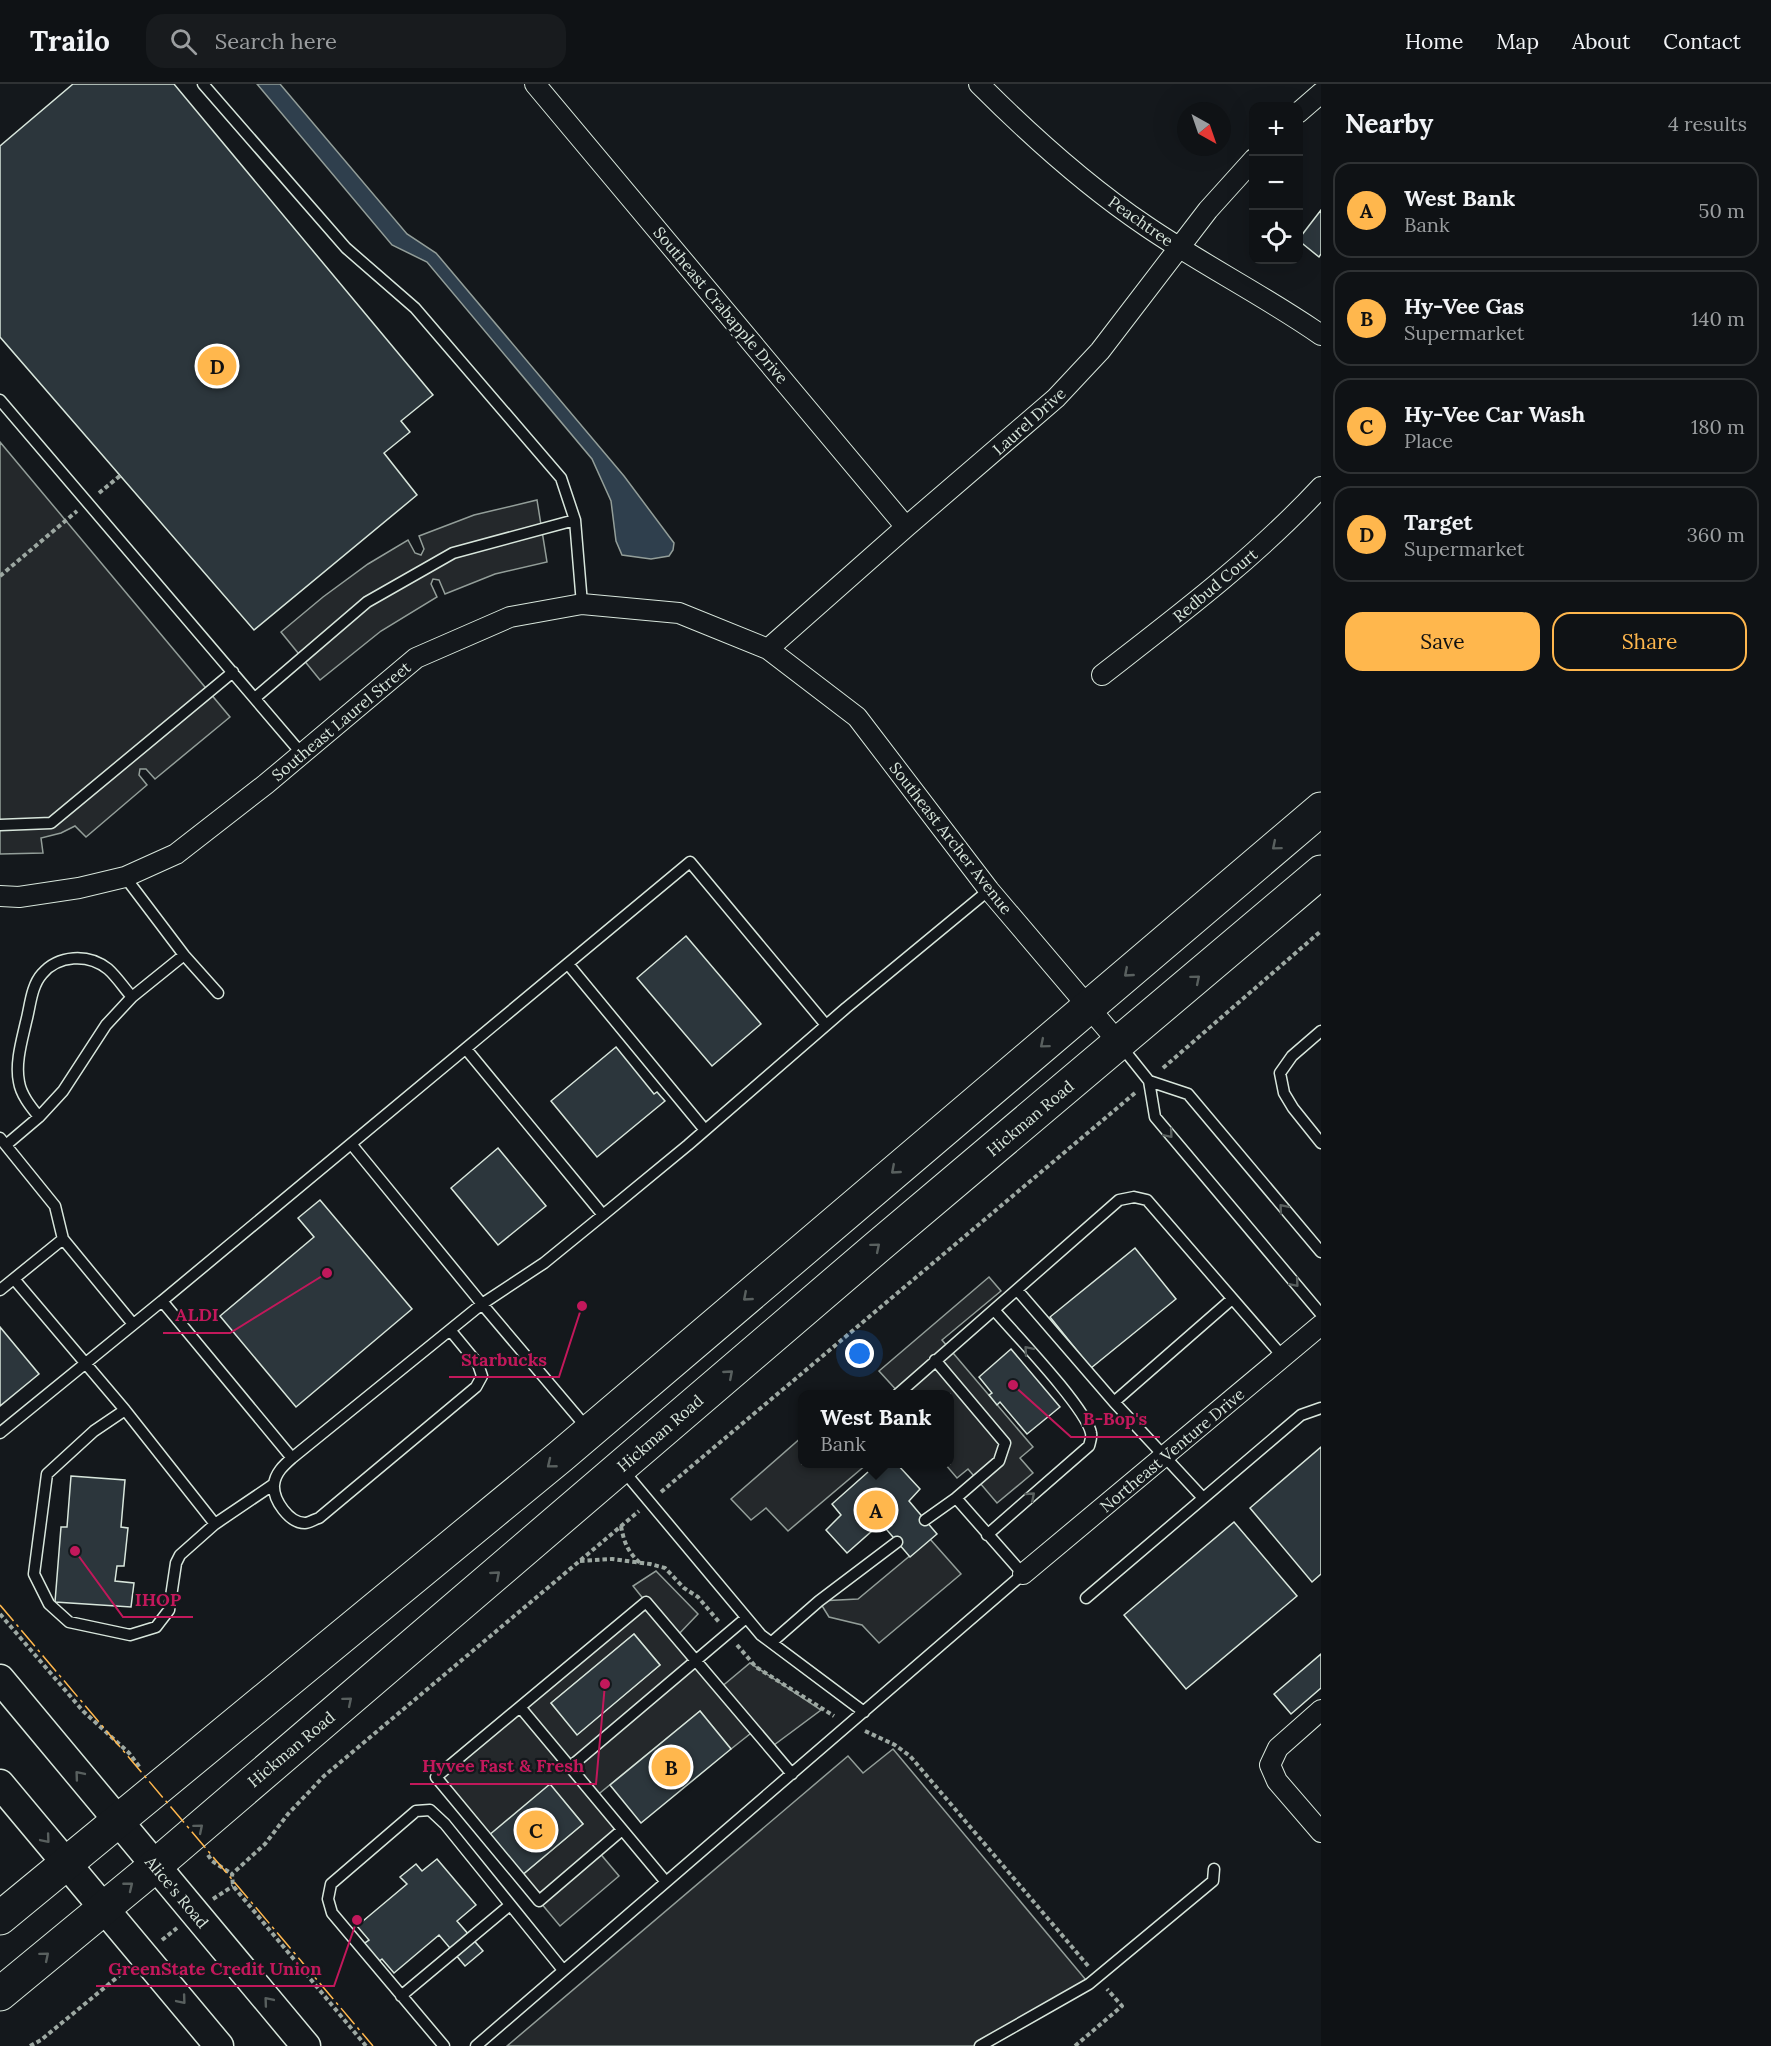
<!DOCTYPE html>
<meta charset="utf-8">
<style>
:root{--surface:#0f1215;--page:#181b1e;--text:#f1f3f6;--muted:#9b9ea0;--line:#2f3234;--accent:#ffb74d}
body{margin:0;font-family:Lora,serif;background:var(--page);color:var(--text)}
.controls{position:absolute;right:18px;top:18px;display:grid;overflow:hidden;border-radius:12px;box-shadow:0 6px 24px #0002}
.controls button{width:54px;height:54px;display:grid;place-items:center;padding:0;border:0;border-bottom:2px solid var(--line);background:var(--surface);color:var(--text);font:30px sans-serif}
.compass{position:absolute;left:1177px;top:18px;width:54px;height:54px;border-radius:50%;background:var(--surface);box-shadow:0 6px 24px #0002;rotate:140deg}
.you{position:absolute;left:860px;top:1270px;width:21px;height:21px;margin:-15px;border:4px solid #fff;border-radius:50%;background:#1a73e8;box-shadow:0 0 0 9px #1a73e833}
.badge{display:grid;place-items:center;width:39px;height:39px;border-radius:50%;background:var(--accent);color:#111;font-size:20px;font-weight:700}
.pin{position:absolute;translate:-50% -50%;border:3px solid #fff;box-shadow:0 2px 6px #0006}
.popup{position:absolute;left:798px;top:1306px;width:156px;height:78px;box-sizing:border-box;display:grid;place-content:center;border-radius:12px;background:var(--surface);filter:drop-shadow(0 2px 4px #0005);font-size:20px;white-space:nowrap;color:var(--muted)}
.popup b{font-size:22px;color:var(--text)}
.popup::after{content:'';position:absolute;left:50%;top:100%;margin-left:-12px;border:12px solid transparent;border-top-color:var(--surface)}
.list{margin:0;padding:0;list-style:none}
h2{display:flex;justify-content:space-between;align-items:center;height:78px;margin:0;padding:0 24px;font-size:26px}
h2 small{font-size:20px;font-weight:400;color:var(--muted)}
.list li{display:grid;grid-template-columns:39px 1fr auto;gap:18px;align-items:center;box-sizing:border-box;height:96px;margin:0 12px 12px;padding:0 12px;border:2px solid var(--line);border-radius:18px}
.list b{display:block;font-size:22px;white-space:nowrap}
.list p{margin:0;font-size:20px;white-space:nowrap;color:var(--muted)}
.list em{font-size:20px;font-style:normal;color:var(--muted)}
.actions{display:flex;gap:12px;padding:18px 24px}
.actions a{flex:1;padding:14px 0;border:2px solid var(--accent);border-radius:18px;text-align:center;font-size:21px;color:var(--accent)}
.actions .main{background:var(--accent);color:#111}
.icon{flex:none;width:33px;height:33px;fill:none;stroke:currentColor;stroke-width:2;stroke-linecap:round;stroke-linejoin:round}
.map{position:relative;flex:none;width:1321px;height:1962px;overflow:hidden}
header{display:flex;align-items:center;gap:36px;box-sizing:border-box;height:84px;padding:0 30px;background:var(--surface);border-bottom:2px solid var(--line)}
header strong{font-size:28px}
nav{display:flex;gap:33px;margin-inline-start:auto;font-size:21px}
.search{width:420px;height:54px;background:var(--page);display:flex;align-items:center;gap:15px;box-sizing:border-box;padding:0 21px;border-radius:18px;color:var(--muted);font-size:22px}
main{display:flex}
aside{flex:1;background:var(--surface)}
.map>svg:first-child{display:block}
.parking{fill:#24282b;stroke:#939e99;stroke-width:1.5;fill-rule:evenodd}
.water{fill:#2f3f4d;stroke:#939e99;stroke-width:1.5}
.building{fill:#2c363c;stroke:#d8e6dc;stroke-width:1.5}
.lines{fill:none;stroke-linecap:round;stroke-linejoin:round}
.service-casing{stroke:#d8e6dc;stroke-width:13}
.minor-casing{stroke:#d8e6dc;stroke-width:22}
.secondary-casing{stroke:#d8e6dc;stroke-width:31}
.trunk-casing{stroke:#d8e6dc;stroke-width:35}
.path{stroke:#9da8a2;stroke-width:4;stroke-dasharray:4.5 3;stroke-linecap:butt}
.service{stroke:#14181c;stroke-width:10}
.minor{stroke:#14181c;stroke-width:20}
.secondary{stroke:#14181c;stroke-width:28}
.trunk{stroke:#14181c;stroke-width:33}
.power{stroke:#ffb74d;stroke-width:1.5;stroke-dasharray:21 4.5 3 4.5;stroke-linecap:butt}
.oneway{stroke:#59605f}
.labels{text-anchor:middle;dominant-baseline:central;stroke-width:4.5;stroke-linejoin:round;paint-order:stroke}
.street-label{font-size:16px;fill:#d8e6dc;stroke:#14181c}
.leader{fill:none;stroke:#c2185b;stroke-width:2}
.callout-dot{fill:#c2185b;stroke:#14181c;stroke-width:2}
.callout-label{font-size:18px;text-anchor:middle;font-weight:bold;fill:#c2185b;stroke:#14181c;stroke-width:4.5;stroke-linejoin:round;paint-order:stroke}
</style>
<header>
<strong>Trailo</strong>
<div class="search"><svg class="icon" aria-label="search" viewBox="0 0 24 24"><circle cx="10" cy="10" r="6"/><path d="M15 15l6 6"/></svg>Search here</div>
<nav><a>Home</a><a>Map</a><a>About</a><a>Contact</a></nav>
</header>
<main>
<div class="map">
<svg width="1321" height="1962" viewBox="0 0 1321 1962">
<rect width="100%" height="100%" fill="#14181c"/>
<!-- parking -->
<path class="parking" d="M 0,358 L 230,633 L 155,695 L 146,685 L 140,685 L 139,691 L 147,701 L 86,753 L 75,742 L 61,749 L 41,754 L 43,769 L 0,770 Z
M 537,416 L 547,478 L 495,490 L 445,510 L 439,496 L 433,495 L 431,500 L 437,513 L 381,547 L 320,596 L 281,548 L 323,513 L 368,480 L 408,456 L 415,469 L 421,471 L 424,465 L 419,452 L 474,431 Z
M 989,1193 L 1001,1207 L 942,1256 L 1033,1363 L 1020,1374 L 1033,1389 L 997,1419 L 968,1385 L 957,1394 L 945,1380 L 950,1380 L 950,1310 L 900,1310 L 879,1287 Z
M 802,1353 L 802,1380 L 867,1380 L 788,1447 L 766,1424 L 751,1436 L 731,1415 Z
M 930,1455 L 961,1490 L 879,1559 L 862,1541 L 829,1533 L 819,1517 L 858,1515 Z
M 656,1487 L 698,1530 L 676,1553 L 720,1604 L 750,1579 L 821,1626 L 770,1664 L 755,1646 L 731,1665 L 700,1627 L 595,1713 L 622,1746 L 598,1767 L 619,1792 L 560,1842 L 436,1693 L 645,1517 L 633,1502 ZM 634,1550 L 660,1581 L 577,1650 L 551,1619 ZM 550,1701 L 583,1740 L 521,1792 Z
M 893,1665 L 1086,1896 L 980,1962 L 507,1962 L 848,1672 L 863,1689 Z"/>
<!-- water -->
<path class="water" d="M 257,0 L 280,0 L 407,150 L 436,169 L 624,392 L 674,459 L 673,466 L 669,472 L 651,475 L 622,471 L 616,457 L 611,417 L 592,375 L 427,178 L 392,161 Z"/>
<!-- building -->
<path class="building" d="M 73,0 L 174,0 L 433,311 L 401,337 L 410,348 L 384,369 L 417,411 L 254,546 L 0,253 L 0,62 Z
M 1321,126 L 1321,170 L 1319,173 L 1298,156 Z
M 686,852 L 761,940 L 712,982 L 637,894 Z
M 616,963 L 654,1010 L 657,1008 L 665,1017 L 597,1073 L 551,1017 Z
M 498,1064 L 546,1122 L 498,1161 L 451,1104 Z
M 320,1116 L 412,1225 L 296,1323 L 220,1232 L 314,1153 L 298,1134 Z
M 1135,1164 L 1176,1215 L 1091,1284 L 1050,1233 Z
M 0,1243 L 39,1290 L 0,1322 Z
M 1011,1265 L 1060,1323 L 1027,1350 L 1000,1318 L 997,1321 L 989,1311 L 992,1309 L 979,1293 Z
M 1321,1363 L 1321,1490 L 1312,1498 L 1250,1424 Z
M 877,1380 L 897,1380 L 920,1405 L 909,1417 L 937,1450 L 910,1473 L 881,1439 L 847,1469 L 826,1446 L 841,1431 L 832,1420 Z
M 71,1392 L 125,1396 L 121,1443 L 128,1444 L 124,1482 L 117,1482 L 115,1497 L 134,1499 L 131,1523 L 55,1518 L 61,1443 L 67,1443 Z
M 1234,1438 L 1297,1512 L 1186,1605 L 1124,1531 Z
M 634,1550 L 660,1581 L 577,1651 L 551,1619 Z
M 1321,1570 L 1321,1604 L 1291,1630 L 1274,1610 Z
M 700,1627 L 731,1665 L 641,1739 L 610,1701 Z
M 550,1700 L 583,1740 L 521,1792 L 488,1752 Z
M 437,1775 L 476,1821 L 457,1837 L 483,1867 L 465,1882 L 439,1851 L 394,1889 L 382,1875 L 377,1879 L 362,1861 L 369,1856 L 357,1842 L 407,1800 L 400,1793 L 416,1780 L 422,1787 Z"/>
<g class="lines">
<defs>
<path id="service" d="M 203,0 L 346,164 L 415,224 L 561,394 L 575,436
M 0,316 L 302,670
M 255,614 L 367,518 L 453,469 L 575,436 L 582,520
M 0,741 L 51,739 L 233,588
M 125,793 L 184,871 L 218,909
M 568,880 L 705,1046
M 1321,947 L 1292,972 L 1280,989 L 1284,1009 L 1293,1024 L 1321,1059
M 1121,962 L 1149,997 L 1155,1033 L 1321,1230
M 466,965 L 603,1131
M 1149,997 L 1188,1010 L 1321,1168
M 39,1033 C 31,1023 21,1011 19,998 C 15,979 22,956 26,938 C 30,924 31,902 42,890 C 58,871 88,869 108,885 C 117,893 124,904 132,913
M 0,1054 L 55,1122 L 63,1155 L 133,1240
M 6,1061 L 39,1033 L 63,1007 L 106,941 L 132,913 L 184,871
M 352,1061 L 482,1220 L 544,1179 L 603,1131 L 688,1061 L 846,924 L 989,806
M 14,1195 L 125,1326 L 215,1440
M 0,1206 L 63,1155
M 1018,1207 L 1114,1318 L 1203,1414
M 162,1217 L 690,778 L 826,941
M 935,1276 L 1005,1359 L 999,1377 L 956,1414
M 898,1310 L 1119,1116 L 1134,1113 L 1147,1116 L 1283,1273
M 1114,1318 L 1232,1215
M 125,1326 L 94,1347 L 47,1390 L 34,1490 L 49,1520 L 69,1538 L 130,1551 L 156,1543 L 169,1526 L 176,1479 L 180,1471 L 215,1440 L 274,1400
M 0,1349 L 162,1217 L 292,1374 L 482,1220 L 587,1344
M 292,1374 C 284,1381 275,1389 274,1401 C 273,1416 289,1439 305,1439 C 309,1439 315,1435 319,1434 L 476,1303 L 482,1292 L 478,1280 L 450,1246
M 622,1385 L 761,1551 L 864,1628
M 987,1451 L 1089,1362 C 1090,1358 1092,1353 1091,1349 C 1086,1324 1015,1250 995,1227
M 1086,1514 L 1301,1331 L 1321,1324
M 772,1558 L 819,1517 L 897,1458
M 520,1623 L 666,1798
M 570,1683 L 746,1534
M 622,1746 L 539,1817 L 436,1693 L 646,1518 L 792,1690
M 401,1912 L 510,1821
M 444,1962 L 332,1829 L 328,1815 L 331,1800 L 416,1727 L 430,1726 L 445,1740 L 563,1886
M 476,1962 L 1023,1490 L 956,1414 L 925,1436
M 980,1962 L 1089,1900 L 1213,1797 L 1214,1785"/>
<path id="minor" d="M 535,0 L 906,443
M 979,0 C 1031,52 1085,101 1146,142 C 1203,181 1265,212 1321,251
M 1298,29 L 1321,9
M 768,565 L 906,443 L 1056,314 L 1100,267 L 1208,126 L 1254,75
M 1102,591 C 1178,532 1255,474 1321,403
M 0,812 L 19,813 L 79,804 L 125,793 L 176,770 L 266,700 L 416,574 L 510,533 L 582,520 L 679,529 L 768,565 L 857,633 L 989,806 L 1119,959
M 1023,1490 L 1321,1241
M 1321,1626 L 1278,1664 L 1270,1681 L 1277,1697 L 1321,1748"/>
<path id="secondary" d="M 0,1595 L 306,1962
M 0,1700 L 219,1962"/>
<path id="trunk" d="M 0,1834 L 561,1372 L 1321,725
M 0,1910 L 155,1782 L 876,1164 L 1321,788"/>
</defs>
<!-- service casing -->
<use href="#service" class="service-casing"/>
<!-- minor casing -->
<use href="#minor" class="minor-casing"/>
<!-- secondary casing -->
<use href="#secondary" class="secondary-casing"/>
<!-- trunk casing -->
<use href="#trunk" class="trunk-casing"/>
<!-- path -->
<path class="path" d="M 99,409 L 121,391
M 0,492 L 77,427
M 1163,984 L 1321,847
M 661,1408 L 1135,1009
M 621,1442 C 624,1458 627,1467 640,1479
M 580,1477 L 612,1475 L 650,1480 L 665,1484 L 684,1504 L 698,1513 L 719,1538
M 0,1530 L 83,1627 L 129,1669 L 141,1685
M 737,1561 L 756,1583 L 834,1632
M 865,1647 L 895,1661 L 910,1672 L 1089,1883
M 208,1771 L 212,1777 L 232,1790
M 213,1815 L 233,1802
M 162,1856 L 177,1844
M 30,1962 L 41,1956 L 126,1886
M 366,1962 L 233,1802 L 232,1790 L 265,1760 L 288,1730 L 324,1692 L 639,1427
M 1075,1962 L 1122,1922 L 1107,1905"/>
<!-- service -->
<use href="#service" class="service"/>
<!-- minor -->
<use href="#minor" class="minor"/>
<!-- secondary -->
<use href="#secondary" class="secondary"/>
<!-- trunk -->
<use href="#trunk" class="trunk"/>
<!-- power -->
<path class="power" d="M 0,1521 L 373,1962"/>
</g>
<!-- one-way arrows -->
<defs><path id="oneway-chevron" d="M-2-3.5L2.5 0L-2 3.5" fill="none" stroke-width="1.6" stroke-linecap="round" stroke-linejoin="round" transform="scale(1.5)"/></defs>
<g class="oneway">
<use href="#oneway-chevron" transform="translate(1276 762) rotate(140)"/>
<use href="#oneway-chevron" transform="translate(1128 889) rotate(139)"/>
<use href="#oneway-chevron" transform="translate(1196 895) rotate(-40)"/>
<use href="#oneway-chevron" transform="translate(1044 960) rotate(140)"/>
<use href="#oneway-chevron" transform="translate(1169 1050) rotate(50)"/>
<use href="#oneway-chevron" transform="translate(895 1086) rotate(139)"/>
<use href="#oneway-chevron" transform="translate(1283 1124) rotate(-130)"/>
<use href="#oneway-chevron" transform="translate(876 1163) rotate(-40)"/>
<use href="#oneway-chevron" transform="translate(1295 1199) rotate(50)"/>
<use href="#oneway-chevron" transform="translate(747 1213) rotate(139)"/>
<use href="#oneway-chevron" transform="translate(1028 1266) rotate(-131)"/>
<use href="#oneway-chevron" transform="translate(729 1290) rotate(-41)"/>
<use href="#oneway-chevron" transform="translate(551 1380) rotate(141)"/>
<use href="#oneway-chevron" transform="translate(1031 1412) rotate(-41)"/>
<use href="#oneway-chevron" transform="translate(496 1491) rotate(-41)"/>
<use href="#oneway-chevron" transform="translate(348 1617) rotate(-40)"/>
<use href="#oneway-chevron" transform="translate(79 1691) rotate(-130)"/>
<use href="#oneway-chevron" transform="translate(199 1744) rotate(-40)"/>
<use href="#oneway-chevron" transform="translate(46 1755) rotate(50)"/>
<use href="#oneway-chevron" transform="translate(129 1802) rotate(-39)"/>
<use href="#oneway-chevron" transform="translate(45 1872) rotate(-40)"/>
<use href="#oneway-chevron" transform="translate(182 1916) rotate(50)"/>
<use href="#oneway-chevron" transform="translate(268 1917) rotate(-130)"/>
</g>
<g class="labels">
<!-- street labels -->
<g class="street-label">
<text transform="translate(1141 137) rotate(35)">Peachtree</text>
<text transform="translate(721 221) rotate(50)">Southeast Crabapple Drive</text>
<text transform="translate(1029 337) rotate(-42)">Laurel Drive</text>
<text transform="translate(1215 501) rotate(-40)">Redbud Court</text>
<text transform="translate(341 637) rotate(-40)">Southeast Laurel Street</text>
<text transform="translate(951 754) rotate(52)">Southeast Archer Avenue</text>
<text transform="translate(1030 1034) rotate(-40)">Hickman Road</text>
<text transform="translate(660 1349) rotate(-41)">Hickman Road</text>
<text transform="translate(1172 1366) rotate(-40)">Northeast Venture Drive</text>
<text transform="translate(291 1665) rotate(-40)">Hickman Road</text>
<text transform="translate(177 1808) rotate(50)">Alice's Road</text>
</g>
</g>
<!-- callouts -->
<path class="leader" d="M327 1189L230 1249H163M582 1222L559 1293H449M1013 1301L1071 1353H1160M75 1467L123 1533H193M605 1600L596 1700H410M357 1836L334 1902H96"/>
<g class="callout-dot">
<circle cx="327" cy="1189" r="6"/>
<circle cx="582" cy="1222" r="6"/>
<circle cx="1013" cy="1301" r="6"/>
<circle cx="75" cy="1467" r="6"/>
<circle cx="605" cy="1600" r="6"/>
<circle cx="357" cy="1836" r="6"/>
</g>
<g class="callout-label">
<text x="197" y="1237">ALDI</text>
<text x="504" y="1282">Starbucks</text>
<text x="1115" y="1341">B-Bop's</text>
<text x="158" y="1522">IHOP</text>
<text x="503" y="1688">Hyvee Fast &amp; Fresh</text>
<text x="215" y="1891">GreenState Credit Union</text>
</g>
</svg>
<div class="controls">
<button>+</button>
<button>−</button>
<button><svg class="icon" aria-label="locate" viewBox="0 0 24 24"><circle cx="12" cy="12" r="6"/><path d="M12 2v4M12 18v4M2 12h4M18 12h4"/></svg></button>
</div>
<svg class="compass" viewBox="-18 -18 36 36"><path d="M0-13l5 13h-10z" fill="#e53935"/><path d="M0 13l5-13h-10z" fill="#9b9ea0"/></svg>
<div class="you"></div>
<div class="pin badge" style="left:876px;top:1426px">A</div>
<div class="popup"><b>West Bank</b>Bank</div>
<div class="pin badge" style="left:671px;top:1683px">B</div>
<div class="pin badge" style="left:536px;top:1746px">C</div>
<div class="pin badge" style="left:217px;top:282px">D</div>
</div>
<aside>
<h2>Nearby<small>4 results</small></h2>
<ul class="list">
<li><span class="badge">A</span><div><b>West Bank</b><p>Bank</p></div><em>50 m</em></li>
<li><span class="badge">B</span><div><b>Hy-Vee Gas</b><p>Supermarket</p></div><em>140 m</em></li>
<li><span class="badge">C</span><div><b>Hy-Vee Car Wash</b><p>Place</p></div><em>180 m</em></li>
<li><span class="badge">D</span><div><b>Target</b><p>Supermarket</p></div><em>360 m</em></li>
</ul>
<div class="actions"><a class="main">Save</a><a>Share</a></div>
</aside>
</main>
